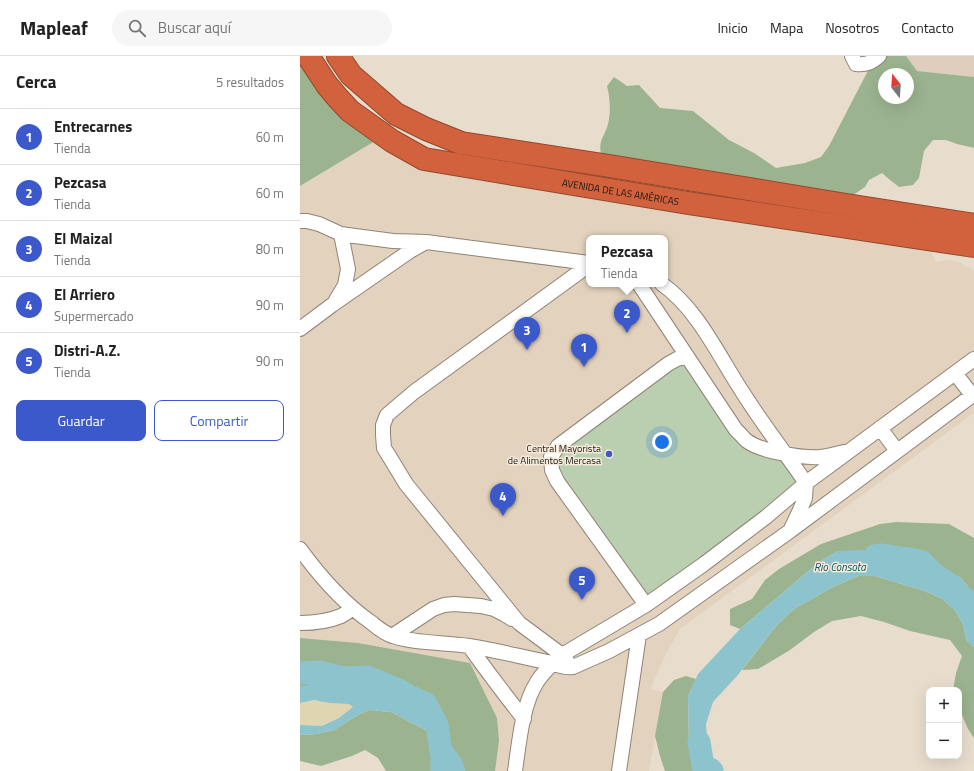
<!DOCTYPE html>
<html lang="es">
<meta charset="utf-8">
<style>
:root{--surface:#fff;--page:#f6f6f6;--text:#222;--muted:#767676;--line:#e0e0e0;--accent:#3b59cb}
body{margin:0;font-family:"Titillium Web",sans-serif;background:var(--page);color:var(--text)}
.controls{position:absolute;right:12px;bottom:12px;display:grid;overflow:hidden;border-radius:8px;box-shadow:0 4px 16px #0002}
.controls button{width:36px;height:36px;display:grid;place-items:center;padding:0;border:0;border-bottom:1px solid var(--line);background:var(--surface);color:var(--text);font:20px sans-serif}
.compass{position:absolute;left:578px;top:12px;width:36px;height:36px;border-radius:50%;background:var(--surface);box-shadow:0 4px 16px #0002;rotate:343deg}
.you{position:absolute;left:362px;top:386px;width:14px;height:14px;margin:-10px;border:3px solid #fff;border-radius:50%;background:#1a73e8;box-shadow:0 0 0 6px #1a73e833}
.badge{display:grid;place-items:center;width:26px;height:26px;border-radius:50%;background:var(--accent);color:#fff;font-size:13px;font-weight:700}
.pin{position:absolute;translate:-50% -33px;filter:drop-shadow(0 1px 2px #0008)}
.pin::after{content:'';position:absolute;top:21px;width:14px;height:12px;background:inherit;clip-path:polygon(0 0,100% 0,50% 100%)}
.popup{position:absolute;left:286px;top:179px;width:82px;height:52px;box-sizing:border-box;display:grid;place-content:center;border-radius:8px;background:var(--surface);filter:drop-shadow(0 1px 3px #0005);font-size:13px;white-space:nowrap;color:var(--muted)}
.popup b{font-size:15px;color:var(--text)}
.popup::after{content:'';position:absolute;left:50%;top:100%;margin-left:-8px;border:8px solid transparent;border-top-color:var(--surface)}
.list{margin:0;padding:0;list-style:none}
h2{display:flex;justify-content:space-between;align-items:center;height:52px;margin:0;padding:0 16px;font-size:17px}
h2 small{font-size:13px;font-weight:400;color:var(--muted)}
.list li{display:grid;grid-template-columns:26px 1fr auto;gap:12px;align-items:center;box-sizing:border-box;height:56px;padding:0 16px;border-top:1px solid var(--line)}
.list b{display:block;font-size:15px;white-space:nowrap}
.list p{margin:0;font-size:13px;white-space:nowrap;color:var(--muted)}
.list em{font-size:13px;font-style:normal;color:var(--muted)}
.actions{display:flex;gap:8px;padding:12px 16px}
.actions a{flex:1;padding:9px 0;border:1px solid var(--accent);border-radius:8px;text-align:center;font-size:14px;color:var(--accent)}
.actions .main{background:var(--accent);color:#fff}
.icon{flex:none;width:22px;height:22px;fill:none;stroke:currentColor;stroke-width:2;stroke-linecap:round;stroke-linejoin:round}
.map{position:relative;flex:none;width:674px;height:715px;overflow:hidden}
header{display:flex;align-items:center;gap:24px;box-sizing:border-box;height:56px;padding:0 20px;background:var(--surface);border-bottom:1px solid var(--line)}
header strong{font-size:19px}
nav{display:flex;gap:22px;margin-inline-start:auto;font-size:14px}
.search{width:280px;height:36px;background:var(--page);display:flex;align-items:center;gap:10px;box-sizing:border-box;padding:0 14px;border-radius:22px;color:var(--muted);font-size:15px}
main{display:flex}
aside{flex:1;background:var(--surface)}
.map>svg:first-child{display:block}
.built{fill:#e3d2bd;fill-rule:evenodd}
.industrial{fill:#dfcdbe}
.green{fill:#bacfaf}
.forest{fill:#9bb38e;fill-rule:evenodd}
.sand{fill:#dfd5b0}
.water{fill:#8dc3cc}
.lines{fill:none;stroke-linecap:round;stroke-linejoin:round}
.river{stroke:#8dc3cc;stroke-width:23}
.street-casing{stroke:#8f8476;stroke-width:16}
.highway-casing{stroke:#92482e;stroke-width:24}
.street{stroke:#fff;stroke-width:14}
.highway{stroke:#d2623d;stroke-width:22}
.poi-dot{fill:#3b59cb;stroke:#f6eada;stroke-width:1.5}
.labels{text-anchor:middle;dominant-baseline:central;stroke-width:3;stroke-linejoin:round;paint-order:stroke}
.street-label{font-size:10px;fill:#1c1812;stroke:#f6eada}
.poi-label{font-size:10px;fill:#1c1812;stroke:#f6eada;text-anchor:end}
.water-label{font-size:11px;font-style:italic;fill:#045660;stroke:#f6eada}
</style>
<header>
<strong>Mapleaf</strong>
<div class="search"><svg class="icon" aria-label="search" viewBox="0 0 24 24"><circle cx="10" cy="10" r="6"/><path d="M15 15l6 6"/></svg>Buscar aquí</div>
<nav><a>Inicio</a><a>Mapa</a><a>Nosotros</a><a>Contacto</a></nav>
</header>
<main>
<aside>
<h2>Cerca<small>5 resultados</small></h2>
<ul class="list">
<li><span class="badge">1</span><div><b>Entrecarnes</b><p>Tienda</p></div><em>60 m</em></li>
<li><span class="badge">2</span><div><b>Pezcasa</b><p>Tienda</p></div><em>60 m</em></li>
<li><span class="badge">3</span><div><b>El Maizal</b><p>Tienda</p></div><em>80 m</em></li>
<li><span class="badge">4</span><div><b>El Arriero</b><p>Supermercado</p></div><em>90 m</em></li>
<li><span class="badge">5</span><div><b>Distri-A.Z.</b><p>Tienda</p></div><em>90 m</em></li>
</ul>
<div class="actions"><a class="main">Guardar</a><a>Compartir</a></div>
</aside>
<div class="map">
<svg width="674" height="715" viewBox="0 0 674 715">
<rect width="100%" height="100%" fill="#e8ddcd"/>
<!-- built -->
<path class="built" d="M 85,79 L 108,94 L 625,182 L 636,206 L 647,204 L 654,205 L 661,207 L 674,215 L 674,357 L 380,573 L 366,598 L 350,633 L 363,636 L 349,715 L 195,715 L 199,685 L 170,607 L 58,587 L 0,582 L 0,130 ZM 289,182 L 365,182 L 365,228 L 289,228 Z"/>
<!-- industrial -->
<path class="industrial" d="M 606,0 L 674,0 L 674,21 L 617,15 Z"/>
<!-- green -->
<path class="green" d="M 387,300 L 436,374 L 470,395 L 486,408 L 506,427 L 346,549 L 257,425 L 254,395 Z"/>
<!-- forest -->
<path class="forest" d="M 0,0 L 85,79 L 0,130 Z
M 579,0 L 606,0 L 617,15 L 674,21 L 674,92 L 657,88 L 646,84 L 633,84 L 624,95 L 619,122 L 613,129 L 599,131 L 590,124 L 582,117 L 569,124 L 565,131 L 540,148 L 301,98 C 298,84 305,80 308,68 C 311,56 310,42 307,30 L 314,21 L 327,30 L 339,29 L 360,52 L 393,55 L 429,84 L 454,97 L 476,112 L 505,107 L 521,101 L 529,90 L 573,5 ZM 584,18 L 608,18 L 608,42 L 584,42 Z
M 596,466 L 649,468 L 674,482 L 674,538 L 661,522 L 621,505 L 538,495 L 519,506 L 440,573 L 430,569 L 430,553 L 452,543 L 465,524 L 479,513 L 521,488 L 580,468 Z
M 558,520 L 575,520 L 622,534 L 641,542 L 655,554 L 663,569 L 667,585 L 674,591 L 674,682 L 668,673 L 659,652 L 659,634 L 653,634 L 656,617 L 662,600 L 650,584 L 610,575 L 584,566 L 561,560 L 532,565 L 514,576 L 490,594 L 458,613 L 442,614 L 477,569 L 494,553 L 531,532 Z
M 0,582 L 58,587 L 170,607 L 197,662 L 199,685 L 195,715 L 165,715 L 161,704 L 121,653 L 109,640 L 91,631 L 59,627 L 43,622 L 0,631 Z
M 386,620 L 396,623 L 388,640 L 389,693 L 396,715 L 365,715 L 360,700 L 355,680 L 363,636 L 374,624 Z
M 69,654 L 91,656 L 131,677 L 139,715 L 86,715 L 78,702 L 65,694 L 52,700 L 21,710 L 0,705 L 0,679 L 17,678 L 34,674 L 58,659 Z"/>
<!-- sand -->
<path class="sand" d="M 14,644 L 29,647 L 49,648 L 54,651 L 39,662 L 22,670 L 0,669 L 0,647 Z"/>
<!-- water -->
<path class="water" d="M 561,494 L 641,509 L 661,522 L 674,538 L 674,591 L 667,585 L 663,569 L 655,554 L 641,542 L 622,534 L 575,520 L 558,520 L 531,532 L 494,553 L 477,569 L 437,620 L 413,646 L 406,668 L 408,694 L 410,713 L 412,715 L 396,715 L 389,693 L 388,640 L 398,618 L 440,573 L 519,506 L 538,495 Z
M 43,622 L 59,627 L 91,631 L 99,634 L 109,640 L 137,669 L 162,704 L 165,715 L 139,715 L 131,677 L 91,656 L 69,654 L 58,659 L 34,674 L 17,678 L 0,679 L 0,669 L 22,670 L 39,662 L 53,651 L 49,648 L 29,647 L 14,644 L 0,647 L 0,631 L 24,624 Z"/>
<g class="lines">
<!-- river -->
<path class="river" d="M 575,500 L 582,499 L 621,505 L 644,528 L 672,548 L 674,554
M 0,617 L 19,616 L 43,622 L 68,621 L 99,634 L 109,640 L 126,648 L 137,669 L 142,701 L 142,715
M 399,686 L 403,710 L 410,713 L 412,715"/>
<defs>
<path id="street" d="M 552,0 L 556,8 C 566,9 571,7 579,0
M 0,165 L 7,165 L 19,168 L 41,178 L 55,180 L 93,185 L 126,186 L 289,207
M 339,228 L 436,374 C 440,377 443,382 447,385 C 462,396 502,402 520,401 C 528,400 536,398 544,396
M 362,228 C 399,254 420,303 445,340 C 464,370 486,398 506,427 L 505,442 L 500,454 L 491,473
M 36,244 L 45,229 L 48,213 L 41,178
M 0,273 L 32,249 L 110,195 L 126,186
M 655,317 L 672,339
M 580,372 L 597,395
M 0,493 C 21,522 43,547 72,567 C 78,572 85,578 93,580 C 117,588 144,586 169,590 C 196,594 225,602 252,607 C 259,610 265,612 273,611 L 309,595 L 359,568 L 490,475 L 674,338
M 346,549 L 257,425 L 252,414 L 251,401 L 258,390 L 368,308 L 377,303 L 387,300
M 0,567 C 14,567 29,565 41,560 C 45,558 49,555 52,552
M 92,580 L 133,553 L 144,549 L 154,548 L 181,550 L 194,553 L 204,558 L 212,563
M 169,590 C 187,615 205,639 224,663
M 267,605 L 262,599 L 219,567 L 106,428 L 89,400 L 84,392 L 83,379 L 83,369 L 87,359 L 114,336 L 289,209
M 215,715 C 219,688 222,649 237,626 C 243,616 253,607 262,599 L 346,549 L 404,508 L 466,461 L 506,427 L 674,303
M 319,715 L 339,579"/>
<g id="highway">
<path id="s1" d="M 8,0 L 27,29 L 37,41 L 50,55 L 92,85 L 124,103 L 388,147 L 674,190"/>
<path d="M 38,0 L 51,19 L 96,58 L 126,73 L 161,87 L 303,109 L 540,148 L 674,169"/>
</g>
</defs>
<!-- street casing -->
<use href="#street" class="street-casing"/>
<!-- highway casing -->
<use href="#highway" class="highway-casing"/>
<!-- street -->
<use href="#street" class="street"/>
<!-- highway -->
<use href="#highway" class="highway"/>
</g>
<!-- markers -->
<circle class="poi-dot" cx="309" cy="398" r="4"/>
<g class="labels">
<!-- street labels -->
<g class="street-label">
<text stroke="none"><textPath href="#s1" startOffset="357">AVENIDA DE LAS AMÉRICAS</textPath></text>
</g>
<!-- poi labels -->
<g class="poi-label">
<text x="301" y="392">Central Mayorista<tspan x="301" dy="12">de Alimentos Mercasa</tspan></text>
</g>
<!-- water labels -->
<g class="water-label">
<text x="540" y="511">Rio Consota</text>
</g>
</g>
</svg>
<div class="controls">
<button>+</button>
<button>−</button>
</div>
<svg class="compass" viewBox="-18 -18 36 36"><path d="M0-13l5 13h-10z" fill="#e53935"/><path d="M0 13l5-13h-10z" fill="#767676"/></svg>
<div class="you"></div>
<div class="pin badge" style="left:284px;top:311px">1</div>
<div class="pin badge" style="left:327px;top:277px">2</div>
<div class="popup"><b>Pezcasa</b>Tienda</div>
<div class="pin badge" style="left:227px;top:294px">3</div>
<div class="pin badge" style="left:203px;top:460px">4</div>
<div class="pin badge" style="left:282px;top:544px">5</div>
</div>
</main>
